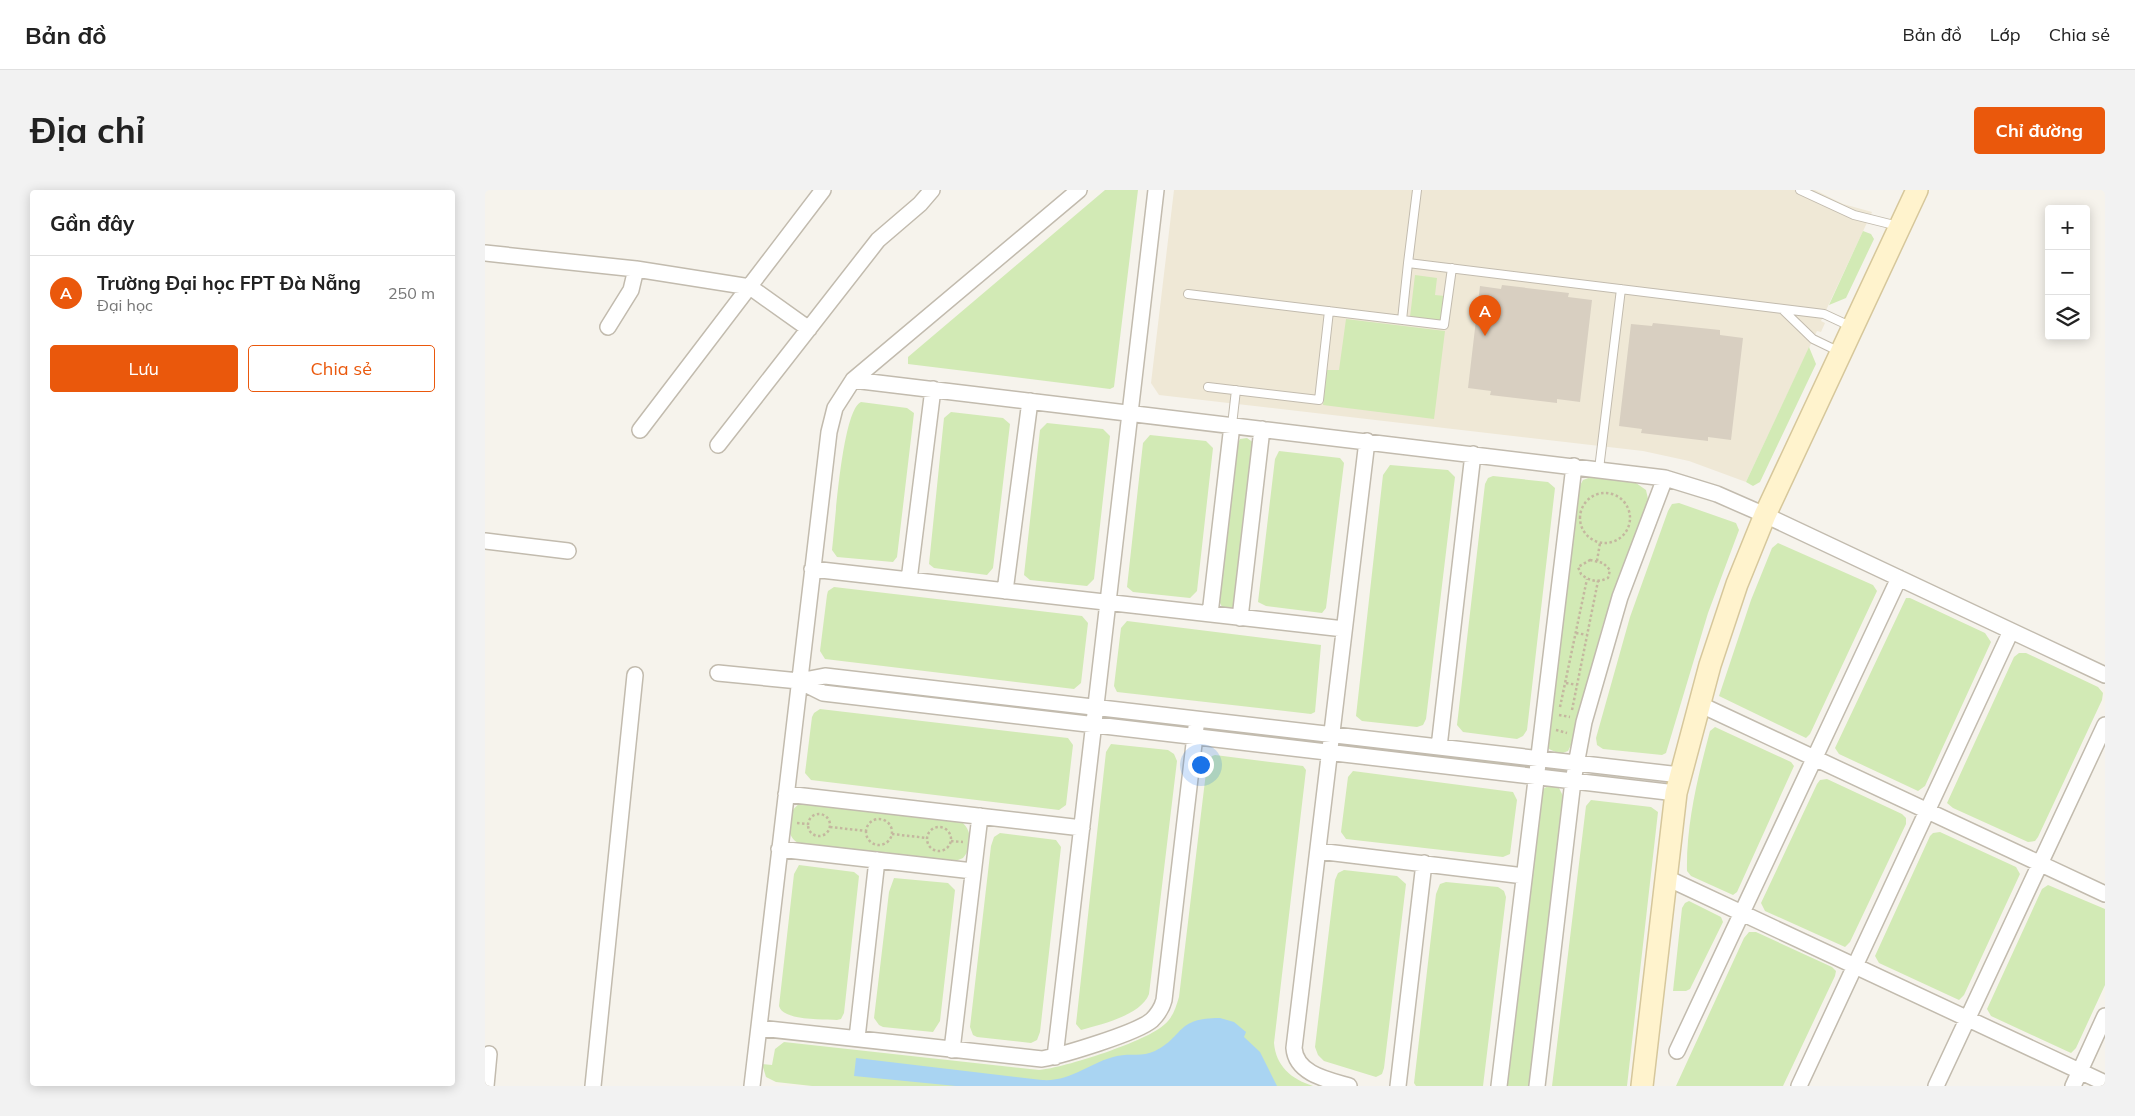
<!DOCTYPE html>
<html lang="vi">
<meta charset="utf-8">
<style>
:root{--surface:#fff;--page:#f2f2f2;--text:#222;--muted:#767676;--line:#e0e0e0;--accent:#ea580c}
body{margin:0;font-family:Mulish,sans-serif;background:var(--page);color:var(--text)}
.controls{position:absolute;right:15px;top:15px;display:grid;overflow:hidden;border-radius:5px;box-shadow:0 2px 12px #0003}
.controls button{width:45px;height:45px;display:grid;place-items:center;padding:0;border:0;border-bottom:1px solid var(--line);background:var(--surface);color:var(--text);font:25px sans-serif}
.you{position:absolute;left:715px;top:574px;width:18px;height:18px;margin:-12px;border:4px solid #fff;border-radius:50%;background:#1a73e8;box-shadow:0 0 0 8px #1a73e833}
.badge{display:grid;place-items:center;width:32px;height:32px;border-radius:50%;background:var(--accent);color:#fff;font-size:16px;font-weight:700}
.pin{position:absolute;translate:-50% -41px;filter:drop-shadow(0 1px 2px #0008)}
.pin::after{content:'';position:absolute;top:26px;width:18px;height:15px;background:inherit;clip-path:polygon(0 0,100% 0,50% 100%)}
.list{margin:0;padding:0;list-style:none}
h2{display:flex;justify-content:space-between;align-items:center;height:65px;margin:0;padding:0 20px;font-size:21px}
h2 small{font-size:16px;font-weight:400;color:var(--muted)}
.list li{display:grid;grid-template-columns:32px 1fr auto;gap:15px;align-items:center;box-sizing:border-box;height:75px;padding:0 20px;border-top:1px solid var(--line)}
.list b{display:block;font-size:19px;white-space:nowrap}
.list p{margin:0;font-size:16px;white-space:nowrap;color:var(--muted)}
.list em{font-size:16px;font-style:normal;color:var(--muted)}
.actions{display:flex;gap:10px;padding:15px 20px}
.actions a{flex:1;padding:11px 0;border:1px solid var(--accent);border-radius:5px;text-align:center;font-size:18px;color:var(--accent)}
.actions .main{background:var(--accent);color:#fff}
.icon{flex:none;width:28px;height:28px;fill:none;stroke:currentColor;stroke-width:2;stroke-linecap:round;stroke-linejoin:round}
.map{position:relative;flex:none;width:1620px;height:896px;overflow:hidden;border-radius:5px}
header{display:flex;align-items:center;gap:30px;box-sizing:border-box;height:70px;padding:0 25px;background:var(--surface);border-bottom:1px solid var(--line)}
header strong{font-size:24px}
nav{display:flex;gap:28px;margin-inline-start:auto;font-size:18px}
.intro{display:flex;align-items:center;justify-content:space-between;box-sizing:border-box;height:120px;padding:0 30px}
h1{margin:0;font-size:35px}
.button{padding:12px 22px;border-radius:5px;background:var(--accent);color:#fff;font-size:18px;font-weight:700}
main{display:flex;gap:30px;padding:0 30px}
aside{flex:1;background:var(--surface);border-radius:5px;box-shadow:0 2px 12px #0003}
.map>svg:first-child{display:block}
.education{fill:#efe8d6}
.green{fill:#d2eab5}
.water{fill:#a9d4f2}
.building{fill:#d8cfc1}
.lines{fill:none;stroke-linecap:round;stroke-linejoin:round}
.lane-casing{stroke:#c2bbae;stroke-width:10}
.street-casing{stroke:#c2bbae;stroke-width:18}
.secondary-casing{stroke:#d6c79b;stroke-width:24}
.path{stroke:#c4b79f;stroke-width:2.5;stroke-dasharray:2.5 2.5;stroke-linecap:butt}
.lane{stroke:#fff;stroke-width:8}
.street{stroke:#fff;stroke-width:15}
.secondary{stroke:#fff3cd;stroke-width:21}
</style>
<header>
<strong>Bản đồ</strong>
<nav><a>Bản đồ</a><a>Lớp</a><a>Chia sẻ</a></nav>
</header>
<div class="intro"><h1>Địa chỉ</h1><a class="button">Chỉ đường</a></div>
<main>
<aside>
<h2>Gần đây<small></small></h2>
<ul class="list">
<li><span class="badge">A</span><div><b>Trường Đại học FPT Đà Nẵng</b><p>Đại học</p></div><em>250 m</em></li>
</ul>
<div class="actions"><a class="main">Lưu</a><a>Chia sẻ</a></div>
</aside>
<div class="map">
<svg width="1620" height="896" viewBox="0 0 1620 896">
<rect width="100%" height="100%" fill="#f6f3ec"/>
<!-- education -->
<path class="education" d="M 689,0 L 1330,0 L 1358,14 L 1387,22 L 1336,131 L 1340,133 L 1336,142 L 1332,141 L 1261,292 L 1204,271 L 1158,261 L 674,205 L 666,193 Z"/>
<!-- green -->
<path class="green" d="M 620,0 L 653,0 L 629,197 L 625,199 L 423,174 L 423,167 Z
M 1378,41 L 1386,44 L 1389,49 L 1361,108 L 1344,115 Z
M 930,85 L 952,88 L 950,105 L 960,106 L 957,131 L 925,127 Z
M 861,129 L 960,141 L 949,229 L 838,215 L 842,180 L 854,180 Z
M 1324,157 L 1331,174 L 1275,292 L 1268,296 L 1261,292 Z
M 376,212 L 422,218 L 429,223 L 412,367 L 408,372 L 352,367 L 347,360 C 350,336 357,220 376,212 Z
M 466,222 L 518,228 L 525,234 L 508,378 L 502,385 L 449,378 L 444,374 L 459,228 Z
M 562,233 L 618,239 L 625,246 L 609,389 L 602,396 L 545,390 L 539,385 L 555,240 Z
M 665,245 L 721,251 L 728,258 L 712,401 L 705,408 L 648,402 L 642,397 L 658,253 Z
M 762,248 L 769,253 L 749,416 L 745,420 L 738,419 L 734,411 L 752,255 L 755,249 Z
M 794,261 L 855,268 L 859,273 L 841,418 L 837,423 L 781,416 L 773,412 L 790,269 Z
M 905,275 L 963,280 L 970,287 L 941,529 L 938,535 L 932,537 L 877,531 L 871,526 L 898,285 Z
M 1008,286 L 1063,292 L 1070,298 L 1042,540 L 1038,546 L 1032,549 L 978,542 L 972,535 L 1000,294 L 1003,288 Z
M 1106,287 L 1151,293 L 1161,300 L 1163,309 L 1118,434 L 1086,555 L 1083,561 L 1075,564 L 1064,559 L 1063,552 L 1093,299 L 1098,290 Z
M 1194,313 L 1251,333 L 1254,340 L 1223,423 L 1181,563 L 1177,565 L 1118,559 L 1112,555 L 1111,548 L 1145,427 L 1183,321 L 1187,314 Z
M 1293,353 L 1388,395 L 1392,401 L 1325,544 L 1321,548 L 1234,506 L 1266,410 L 1287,358 Z
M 349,397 L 597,426 L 603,433 L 596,493 L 589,499 L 340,469 L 335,461 L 342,405 L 343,401 Z
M 1421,408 L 1425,408 L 1500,443 L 1506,452 L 1440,596 L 1433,601 L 1354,564 L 1350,558 Z
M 642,431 L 836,455 L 830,522 L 826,524 L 632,502 L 629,496 L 636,438 Z
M 1534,463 L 1541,463 L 1613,497 L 1618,503 L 1617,510 L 1553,647 L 1550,651 L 1543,652 L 1468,618 L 1462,613 L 1529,467 Z
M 335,519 L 583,548 L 588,555 L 581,615 L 574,620 L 326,590 L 320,583 L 327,527 L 329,523 Z
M 1230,537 L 1306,572 L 1309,576 L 1252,702 L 1248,705 L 1206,686 L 1202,681 C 1201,634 1213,586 1225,541 Z
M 626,554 L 683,560 L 689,564 L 692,571 L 664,804 C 656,825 618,834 596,840 L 591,834 L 621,562 Z
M 881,554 L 1022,571 L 1021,576 L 880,559 Z
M 730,565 L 818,576 L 821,580 L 789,853 C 791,876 806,889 828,896 L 327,896 L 291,892 L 281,887 L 277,874 L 287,875 L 290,859 L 299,852 L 554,880 C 579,878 663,851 680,834 C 688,827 691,817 694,807 L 722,574 L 727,566 Z
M 868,581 L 1028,602 L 1032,610 L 1025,664 L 1018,667 L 861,649 L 856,642 L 863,587 Z
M 1342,589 L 1417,624 L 1421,628 L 1421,634 L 1365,752 L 1360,757 L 1280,721 L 1276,713 L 1332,594 L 1335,590 Z
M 1065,595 L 1074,598 L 1078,606 L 1044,896 L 1021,896 L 1056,604 L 1058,599 Z
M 1106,610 L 1166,617 L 1173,622 L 1142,896 L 1067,896 L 1101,616 Z
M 314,614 L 324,614 L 473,630 C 488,637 488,657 478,668 L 468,672 L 315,654 C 299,647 301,623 314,614 Z
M 1455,642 L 1531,677 L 1535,684 L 1479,805 L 1474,810 L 1394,773 L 1390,766 L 1445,646 L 1448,643 Z
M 515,643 L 571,650 L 576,657 L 555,842 L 552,850 L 546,853 L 492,847 L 488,845 L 485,837 L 506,656 L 509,647 Z
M 314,675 L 369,682 L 374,686 L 359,823 L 356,829 L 352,830 C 338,829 298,831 294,816 L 309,684 Z
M 859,680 L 912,686 L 921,694 L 899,878 L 897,884 L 891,887 L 839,871 L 833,865 L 830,857 L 850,690 L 853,683 Z
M 409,688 L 463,693 L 470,700 L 455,831 L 448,842 L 398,837 L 394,835 L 389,828 L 404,702 Z
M 961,692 L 1013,697 L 1019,701 L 1021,707 L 998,896 L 931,896 L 929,893 L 951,704 L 955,694 Z
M 1563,695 L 1620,719 L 1620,795 L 1591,858 L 1586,863 L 1506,826 L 1502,819 L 1557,699 Z
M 1204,711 L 1236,727 L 1238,732 L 1205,799 L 1201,801 L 1188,801 L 1197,718 L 1200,713 Z
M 1264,742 L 1271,742 L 1347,777 L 1351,781 L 1350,786 L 1298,896 L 1191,896 L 1259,748 Z"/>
<!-- water -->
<path class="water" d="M 735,828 L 749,832 L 761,842 L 759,847 L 775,862 L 792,896 L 471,896 L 369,886 L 371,868 L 557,890 C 586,892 605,872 632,866 C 646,863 657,867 670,861 C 700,846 690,828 735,828 Z"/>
<!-- building -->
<path class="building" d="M 1017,95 L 1084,103 L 1083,107 L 1107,110 L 1095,212 L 1072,209 L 1072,213 L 1005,205 L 1006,201 L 983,198 L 995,96 L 1016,99 Z
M 1168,133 L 1235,140 L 1235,145 L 1258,148 L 1246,250 L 1223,247 L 1223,251 L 1156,243 L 1157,239 L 1134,236 L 1146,134 L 1167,136 Z"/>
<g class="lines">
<defs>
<path id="lane" d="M 932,0 L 923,73 L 1339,124 L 1367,137
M 1315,0 L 1369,25 L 1413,36
M 703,104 L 959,135 L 967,78
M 1297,119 L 1328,149 L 1355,162
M 917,130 L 923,73
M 723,197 L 834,210 L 844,121
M 747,235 L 751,200
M 1114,279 L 1136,99"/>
<path id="street" d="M 0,63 L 151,79 L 265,97 L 324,139
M 123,137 L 146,100 L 151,79
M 368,190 L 1180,288 L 1232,304 L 1280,325 L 1620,485
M 155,240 L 338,0
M 233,255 L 393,50 L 435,14 L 447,0
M 0,351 L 83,361
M 327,379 L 859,439
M 424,390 L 448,199
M 520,401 L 545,211
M 725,424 L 747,235
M 755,428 L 777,239
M 233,483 L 314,491 L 340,486 L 1195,585
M 314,491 L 338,503 L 1191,603
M 1214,514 L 1620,704
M 954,557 L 988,264
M 301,604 L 597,638
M 294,659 L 488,681
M 833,661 L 1039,686
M 1182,688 L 1620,893
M 274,838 L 557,869 C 578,865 652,843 667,830 C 673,824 677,818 679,810 L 711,537
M 372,848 L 392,670
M 467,860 L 495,626
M 1192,861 L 1414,388
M 570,867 L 671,0
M 1,896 L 4,864
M 108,896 L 150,485
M 267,896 L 344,242 L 350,218 L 368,190 L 594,0
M 864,896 C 843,890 811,884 809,858 L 882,251
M 913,896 L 939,673
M 1014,896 L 1089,276
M 1052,896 L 1088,591 L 1099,532 L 1135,407 L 1180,288
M 1314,896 L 1526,441
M 1451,896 L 1620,535
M 1588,896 L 1620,826"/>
<path id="secondary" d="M 1157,896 L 1191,603 L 1225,475 L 1252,394 L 1280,325 L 1432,0"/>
</defs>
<!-- lane casing -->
<use href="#lane" class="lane-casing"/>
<!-- street casing -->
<use href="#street" class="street-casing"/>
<!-- secondary casing -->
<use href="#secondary" class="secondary-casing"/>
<!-- path -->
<path class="path" d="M1095 328a25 25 0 1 1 50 0a25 25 0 1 1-50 0Z
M 1105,370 L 1118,373 L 1125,380 L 1123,388 C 1113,393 1104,391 1096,384 L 1093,377 Z
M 1112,371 L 1115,353
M 1091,443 L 1102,445
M 1081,493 L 1092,495
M 1075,517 L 1102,389
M 1087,520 L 1113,391
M 1074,525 L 1085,527
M 1071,540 L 1082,543
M323 635a11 11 0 1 1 22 0a11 11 0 1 1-22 0Z
M381 642a13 13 0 1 1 26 0a13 13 0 1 1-26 0Z
M 312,633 L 323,634
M442 649a12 12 0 1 1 24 0a12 12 0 1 1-24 0Z
M 345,637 L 381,641
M 407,644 L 442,648
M 466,651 L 478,652"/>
<!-- lane -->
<use href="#lane" class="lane"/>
<!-- street -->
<use href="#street" class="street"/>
<!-- secondary -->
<use href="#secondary" class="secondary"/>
</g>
</svg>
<div class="controls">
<button>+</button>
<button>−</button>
<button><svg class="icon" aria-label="layers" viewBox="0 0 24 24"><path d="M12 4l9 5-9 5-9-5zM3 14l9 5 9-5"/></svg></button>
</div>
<div class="you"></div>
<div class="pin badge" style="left:1000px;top:146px">A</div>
</div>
</main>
